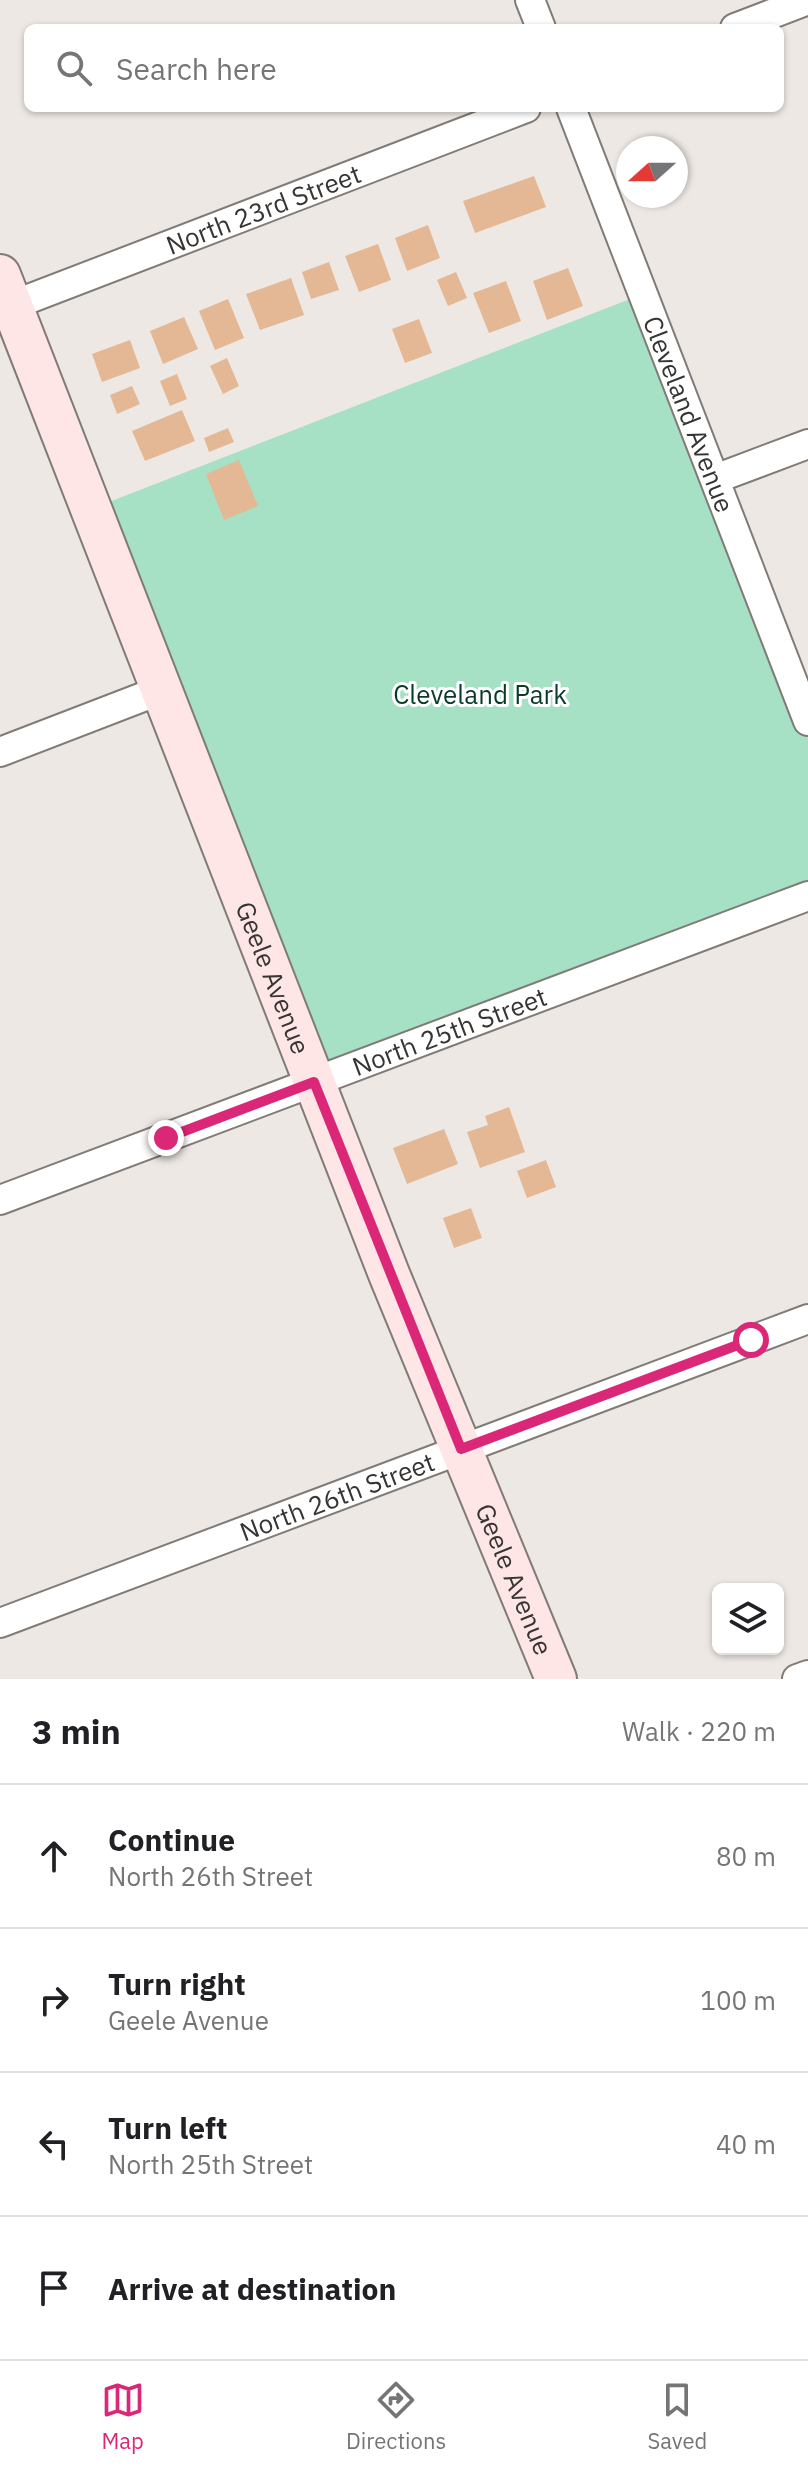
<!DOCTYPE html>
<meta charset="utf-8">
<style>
:root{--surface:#fff;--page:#f6f6f6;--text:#202124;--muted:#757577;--line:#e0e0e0;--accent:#db2777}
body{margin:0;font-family:"IBM Plex Sans",sans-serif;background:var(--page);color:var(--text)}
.controls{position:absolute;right:24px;bottom:24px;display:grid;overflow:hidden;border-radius:12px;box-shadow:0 2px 6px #0004}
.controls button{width:72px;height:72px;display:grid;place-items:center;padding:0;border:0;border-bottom:2px solid var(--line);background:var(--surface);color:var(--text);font:40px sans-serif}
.compass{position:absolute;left:616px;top:136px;width:72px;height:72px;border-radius:50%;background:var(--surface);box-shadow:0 2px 6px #0004;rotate:249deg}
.stop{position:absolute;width:24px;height:24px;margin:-18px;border:6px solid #db2777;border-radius:50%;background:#fff}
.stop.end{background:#db2777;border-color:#fff;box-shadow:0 2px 8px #0008}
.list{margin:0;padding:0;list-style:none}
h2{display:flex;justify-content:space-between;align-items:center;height:104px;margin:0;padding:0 32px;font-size:34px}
h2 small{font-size:26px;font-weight:400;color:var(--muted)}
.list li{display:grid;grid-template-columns:52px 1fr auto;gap:24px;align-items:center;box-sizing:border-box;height:144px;padding:0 32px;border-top:2px solid var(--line)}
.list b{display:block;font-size:30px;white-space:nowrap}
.list p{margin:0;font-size:26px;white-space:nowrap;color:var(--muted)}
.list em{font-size:26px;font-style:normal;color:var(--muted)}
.icon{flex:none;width:44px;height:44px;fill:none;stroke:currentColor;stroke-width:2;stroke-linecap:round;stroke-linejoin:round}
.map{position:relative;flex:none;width:808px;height:1679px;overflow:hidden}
.search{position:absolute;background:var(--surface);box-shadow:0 2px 6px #0004;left:24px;right:24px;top:24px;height:88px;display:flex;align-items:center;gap:20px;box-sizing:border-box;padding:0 28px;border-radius:12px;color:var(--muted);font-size:30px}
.sheet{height:680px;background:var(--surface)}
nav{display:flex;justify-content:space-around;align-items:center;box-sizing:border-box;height:112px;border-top:2px solid var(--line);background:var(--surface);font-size:22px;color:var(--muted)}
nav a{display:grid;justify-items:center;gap:4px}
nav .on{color:var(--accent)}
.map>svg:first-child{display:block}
.green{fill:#a6e0c5}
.building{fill:#e4b894}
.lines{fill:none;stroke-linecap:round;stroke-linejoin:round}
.street-casing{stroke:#807b77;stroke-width:32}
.secondary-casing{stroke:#807b77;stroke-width:44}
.street{stroke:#fff;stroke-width:28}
.secondary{stroke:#fee6e7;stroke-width:40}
.route{stroke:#db2777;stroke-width:10}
.labels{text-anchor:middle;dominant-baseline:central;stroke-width:6;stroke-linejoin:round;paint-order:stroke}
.street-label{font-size:26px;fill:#373533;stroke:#fff}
.park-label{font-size:26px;fill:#0a3b2a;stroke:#fff}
</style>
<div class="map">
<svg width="808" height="1679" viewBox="0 0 808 1679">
<rect width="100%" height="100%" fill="#eee8e4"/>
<!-- green -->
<path class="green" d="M 643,294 L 808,721 L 808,896 L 314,1082 L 91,509 Z"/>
<!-- building -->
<path class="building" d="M 534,176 L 546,207 L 475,233 L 463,201 Z
M 428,225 L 440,258 L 407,271 L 395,238 Z
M 378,244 L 391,280 L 359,292 L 345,256 Z
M 329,262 L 339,290 L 311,299 L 302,272 Z
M 568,268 L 583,306 L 547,320 L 533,281 Z
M 456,272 L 467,298 L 448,306 L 437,280 Z
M 291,278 L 304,315 L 260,330 L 246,294 Z
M 506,281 L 521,321 L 489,333 L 473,293 Z
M 228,299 L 244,338 L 215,350 L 199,311 Z
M 184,317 L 198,349 L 163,364 L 150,331 Z
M 419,319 L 432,353 L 405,363 L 392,329 Z
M 130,340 L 140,368 L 102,382 L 92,354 Z
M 227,358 L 239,386 L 223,394 L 210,366 Z
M 177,374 L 187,399 L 170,406 L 160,381 Z
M 132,386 L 140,404 L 117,414 L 110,395 Z
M 182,410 L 195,441 L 145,461 L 132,431 Z
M 228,428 L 234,442 L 209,452 L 204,438 Z
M 239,460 L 258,506 L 224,520 L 206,474 Z
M 509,1107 L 525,1152 L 480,1168 L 467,1132 L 488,1125 L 485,1116 Z
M 444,1129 L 458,1164 L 407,1184 L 393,1148 Z
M 546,1160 L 556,1187 L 527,1198 L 517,1171 Z
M 471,1208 L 482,1238 L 454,1248 L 443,1218 Z"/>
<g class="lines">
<defs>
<g id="street">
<path d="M 530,0 L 541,28"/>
<path d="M 735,28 L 808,0"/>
<path id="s1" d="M 571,108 L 808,721"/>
<path id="s2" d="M 0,310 L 526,108"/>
<path d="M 715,479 L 808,444"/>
<path d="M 0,752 L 161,690"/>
<path id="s3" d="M 0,1200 L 808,896"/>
<path id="s4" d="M 0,1623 L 808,1319"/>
<path d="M 797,1679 L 808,1675"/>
</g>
<g id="secondary">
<path id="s5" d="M 0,275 L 389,1274 L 556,1679"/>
</g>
</defs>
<!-- street casing -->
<use href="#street" class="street-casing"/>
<!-- secondary casing -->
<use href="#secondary" class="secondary-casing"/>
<!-- street -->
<use href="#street" class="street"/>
<!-- secondary -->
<use href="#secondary" class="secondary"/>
</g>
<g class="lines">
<!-- route -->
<path class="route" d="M 166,1138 L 314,1082 L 461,1449 L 751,1340"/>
</g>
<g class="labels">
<!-- street labels -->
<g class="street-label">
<text stroke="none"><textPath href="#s2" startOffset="282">North 23rd Street</textPath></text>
<text stroke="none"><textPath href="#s1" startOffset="328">Cleveland Avenue</textPath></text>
<text stroke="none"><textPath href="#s5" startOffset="754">Geele Avenue</textPath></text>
<text stroke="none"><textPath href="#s3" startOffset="480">North 25th Street</textPath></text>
<text stroke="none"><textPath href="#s4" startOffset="360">North 26th Street</textPath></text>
<text stroke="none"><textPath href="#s5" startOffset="1402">Geele Avenue</textPath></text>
</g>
<!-- park labels -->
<g class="park-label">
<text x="480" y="694">Cleveland Park</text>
</g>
</g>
</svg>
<div class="controls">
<button><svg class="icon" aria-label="layers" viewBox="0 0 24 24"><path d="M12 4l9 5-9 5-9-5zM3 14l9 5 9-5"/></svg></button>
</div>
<svg class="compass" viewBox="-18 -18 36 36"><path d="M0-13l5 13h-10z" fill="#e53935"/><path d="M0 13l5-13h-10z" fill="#757577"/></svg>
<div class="stop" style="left:751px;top:1340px"></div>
<div class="stop end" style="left:166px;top:1138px"></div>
<div class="search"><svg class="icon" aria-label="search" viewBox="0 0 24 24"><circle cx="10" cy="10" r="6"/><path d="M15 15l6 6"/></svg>Search here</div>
</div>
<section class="sheet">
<h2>3 min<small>Walk · 220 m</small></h2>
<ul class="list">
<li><svg class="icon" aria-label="ahead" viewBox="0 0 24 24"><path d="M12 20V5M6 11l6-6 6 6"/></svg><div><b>Continue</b><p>North 26th Street</p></div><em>80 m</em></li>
<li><svg class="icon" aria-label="right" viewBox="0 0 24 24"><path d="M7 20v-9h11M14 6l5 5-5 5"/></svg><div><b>Turn right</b><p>Geele Avenue</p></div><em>100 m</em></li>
<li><svg class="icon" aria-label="left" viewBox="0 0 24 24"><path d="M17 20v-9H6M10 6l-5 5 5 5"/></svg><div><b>Turn left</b><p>North 25th Street</p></div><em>40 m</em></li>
<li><svg class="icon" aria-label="arrive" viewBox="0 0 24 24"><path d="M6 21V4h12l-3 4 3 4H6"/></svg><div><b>Arrive at destination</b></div></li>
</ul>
</section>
<nav>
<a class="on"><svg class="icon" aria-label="map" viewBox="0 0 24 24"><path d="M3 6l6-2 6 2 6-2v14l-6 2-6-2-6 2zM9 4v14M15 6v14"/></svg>Map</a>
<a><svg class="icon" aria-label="directions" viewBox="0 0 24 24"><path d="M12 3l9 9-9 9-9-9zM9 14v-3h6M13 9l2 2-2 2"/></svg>Directions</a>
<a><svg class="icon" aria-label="saved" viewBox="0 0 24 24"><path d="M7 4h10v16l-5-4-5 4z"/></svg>Saved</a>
</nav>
